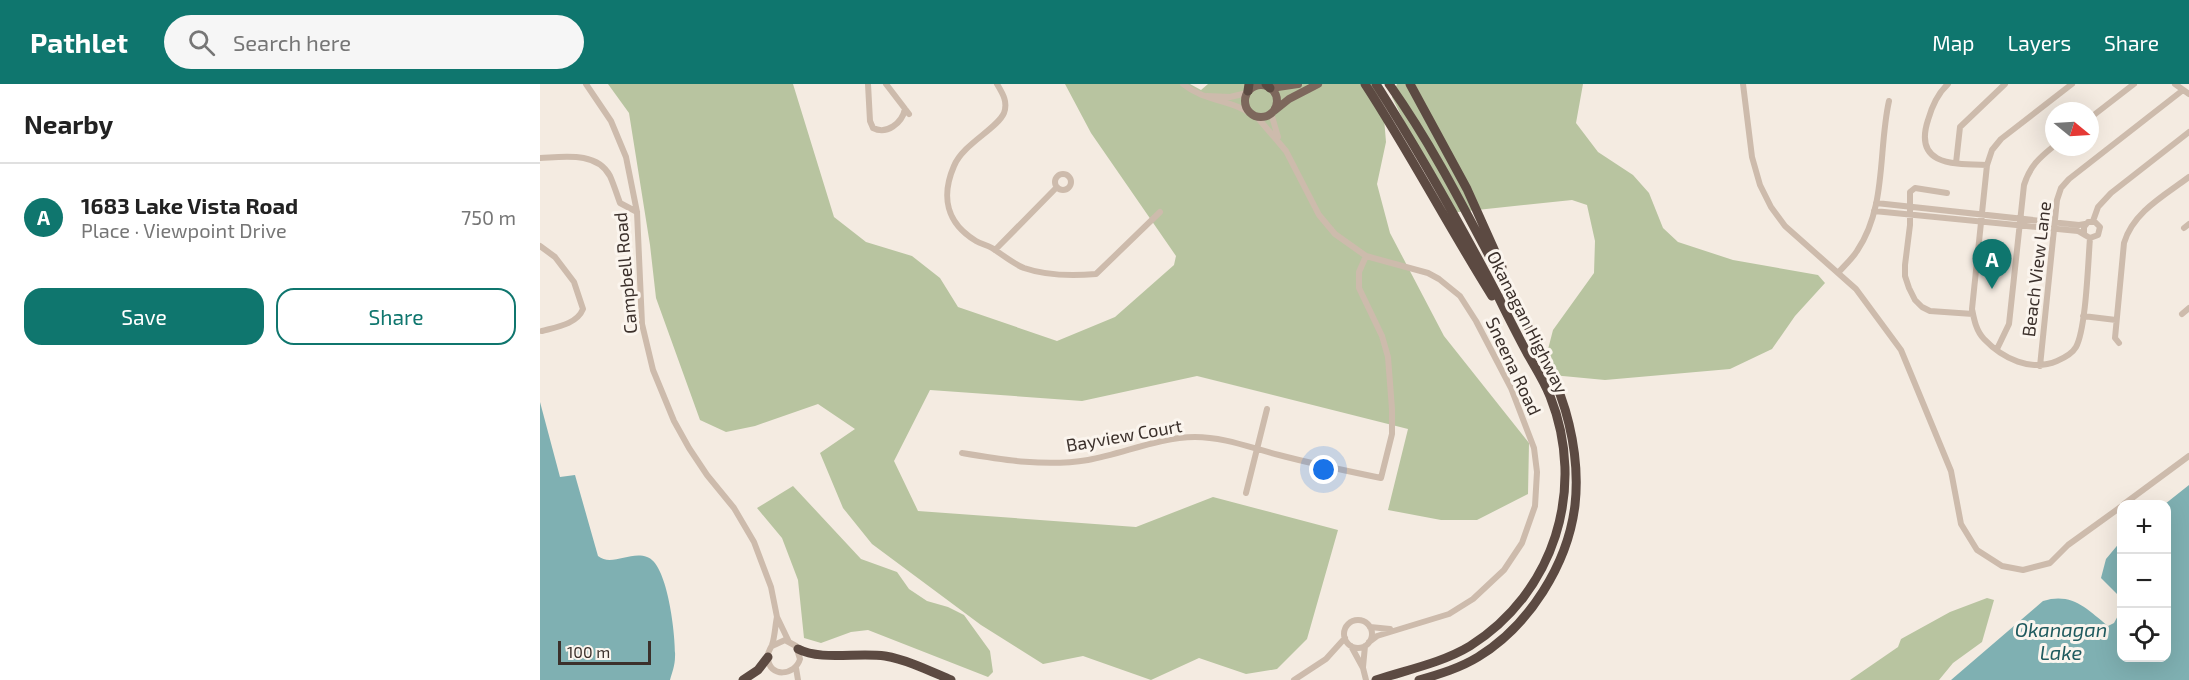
<!DOCTYPE html>
<meta charset="utf-8">
<style>
:root{--surface:#fff;--page:#f6f6f6;--text:#222;--muted:#767676;--line:#e0e0e0;--accent:#0f766e}
body{margin:0;font-family:"Exo 2",sans-serif;background:var(--page);color:var(--text)}
.controls{position:absolute;right:18px;bottom:18px;display:grid;overflow:hidden;border-radius:12px;box-shadow:0 6px 24px #0002}
.controls button{width:54px;height:54px;display:grid;place-items:center;padding:0;border:0;border-bottom:2px solid var(--line);background:var(--surface);color:var(--text);font:30px sans-serif}
.compass{position:absolute;left:1505px;top:18px;width:54px;height:54px;border-radius:50%;background:var(--surface);box-shadow:0 6px 24px #0002;rotate:108deg}
.scale{position:absolute;left:18px;bottom:15px;width:93px;box-sizing:border-box;padding-left:6px;border:3px solid #3b302b;border-top:0;font-size:16px;line-height:21px;white-space:nowrap;color:#3b302b;-webkit-text-stroke:4px #fbf5ee;paint-order:stroke}
.you{position:absolute;left:784px;top:386px;width:21px;height:21px;margin:-15px;border:4px solid #fff;border-radius:50%;background:#1a73e8;box-shadow:0 0 0 9px #1a73e833}
.badge{display:grid;place-items:center;width:39px;height:39px;border-radius:50%;background:var(--accent);color:#fff;font-size:20px;font-weight:700}
.pin{position:absolute;translate:-50% -50px;filter:drop-shadow(0 2px 3px #0008)}
.pin::after{content:'';position:absolute;top:32px;width:21px;height:18px;background:inherit;clip-path:polygon(0 0,100% 0,50% 100%)}
.list{margin:0;padding:0;list-style:none}
h2{display:flex;justify-content:space-between;align-items:center;height:78px;margin:0;padding:0 24px;font-size:26px}
h2 small{font-size:20px;font-weight:400;color:var(--muted)}
.list li{display:grid;grid-template-columns:39px 1fr auto;gap:18px;align-items:center;box-sizing:border-box;height:108px;padding:0 24px;border-top:2px solid var(--line)}
.list b{display:block;font-size:22px;white-space:nowrap}
.list p{margin:0;font-size:20px;white-space:nowrap;color:var(--muted)}
.list em{font-size:20px;font-style:normal;color:var(--muted)}
.actions{display:flex;gap:12px;padding:18px 24px}
.actions a{flex:1;padding:14px 0;border:2px solid var(--accent);border-radius:18px;text-align:center;font-size:21px;color:var(--accent)}
.actions .main{background:var(--accent);color:#fff}
.icon{flex:none;width:33px;height:33px;fill:none;stroke:currentColor;stroke-width:2;stroke-linecap:round;stroke-linejoin:round}
.map{position:relative;flex:none;width:1649px;height:596px;overflow:hidden}
header{display:flex;align-items:center;gap:36px;box-sizing:border-box;height:84px;padding:0 30px;background:var(--accent);color:#fff}
header strong{font-size:28px}
nav{display:flex;gap:33px;margin-inline-start:auto;font-size:21px}
.search{width:420px;height:54px;background:var(--page);display:flex;align-items:center;gap:15px;box-sizing:border-box;padding:0 21px;border-radius:33px;color:var(--muted);font-size:22px}
main{display:flex}
aside{flex:1;background:var(--surface)}
.map>svg:first-child{display:block}
.green{fill:#b8c4a0}
.water{fill:#7fb0b2}
.lines{fill:none;stroke-linecap:round;stroke-linejoin:round}
.minor{stroke:#cdbbac;stroke-width:6}
.major{stroke:#7d675c;stroke-width:8}
.highway{stroke:#5c4a42;stroke-width:9}
.labels{text-anchor:middle;dominant-baseline:central;stroke-width:6;stroke-linejoin:round;paint-order:stroke}
.street-label{font-size:18px;fill:#3b302b;stroke:#fbf5ee}
.water-label{font-size:20px;font-style:italic;fill:#1f5a5e;stroke:#fbf5ee}
</style>
<header>
<strong>Pathlet</strong>
<div class="search"><svg class="icon" aria-label="search" viewBox="0 0 24 24"><circle cx="10" cy="10" r="6"/><path d="M15 15l6 6"/></svg>Search here</div>
<nav><a>Map</a><a>Layers</a><a>Share</a></nav>
</header>
<main>
<aside>
<h2>Nearby<small></small></h2>
<ul class="list">
<li><span class="badge">A</span><div><b>1683 Lake Vista Road</b><p>Place · Viewpoint Drive</p></div><em>750 m</em></li>
</ul>
<div class="actions"><a class="main">Save</a><a>Share</a></div>
</aside>
<div class="map">
<svg width="1649" height="596" viewBox="0 0 1649 596">
<rect width="100%" height="100%" fill="#f4ebe1"/>
<!-- green -->
<path class="green" d="M 68,0 L 253,0 L 294,133 L 326,158 L 372,172 L 400,194 L 418,223 L 517,257 L 575,233 L 634,181 L 636,172 L 551,49 L 525,0 L 650,0 L 661,6 L 668,0 L 832,0 L 843,22 L 846,58 L 837,100 L 850,149 L 904,252 L 989,359 L 988,410 L 937,436 L 901,436 L 848,426 L 868,345 L 657,292 L 542,317 L 390,306 L 354,377 L 378,427 L 596,443 L 673,413 L 798,446 L 767,555 L 737,585 L 706,590 L 659,574 L 611,596 L 543,572 L 503,580 L 441,541 L 332,460 L 303,424 L 280,369 L 315,345 L 278,320 L 215,342 L 186,348 L 160,336 L 116,214 L 110,161 L 89,29 Z
M 857,0 L 1043,0 L 1036,39 L 1058,68 L 1093,91 L 1109,109 L 1123,144 L 1138,158 L 1193,176 L 1278,191 L 1285,199 L 1255,232 L 1232,265 L 1190,285 L 1065,296 L 1012,291 L 1005,277 L 1013,246 L 1054,189 L 1055,157 L 1047,121 L 1032,116 L 909,129 L 852,13 Z
M 253,402 L 321,475 L 357,488 L 369,505 L 387,517 L 408,523 L 424,531 L 450,567 L 453,588 L 448,593 L 328,546 L 311,548 L 281,559 L 264,554 L 258,496 L 242,454 L 217,424 Z
M 1447,514 L 1454,516 L 1442,558 L 1413,579 L 1399,596 L 1310,596 L 1358,563 L 1361,555 L 1410,528 Z"/>
<!-- water -->
<path class="water" d="M 0,318 L 20,393 L 35,391 L 58,472 C 71,483 90,467 107,473 C 128,479 136,554 135,573 C 135,581 132,589 130,596 L 0,596 Z
M 1649,401 L 1649,596 L 1411,596 L 1503,517 C 1532,508 1547,525 1568,542 L 1574,539 L 1581,526 L 1582,574 L 1626,574 L 1626,420 L 1625,420 Z
M 1581,457 L 1581,514 L 1561,494 L 1566,475 Z"/>
<g class="lines">
<!-- minor -->
<path class="minor" d="M 46,0 L 71,37 L 86,73 L 97,128 L 102,240 L 113,286 L 134,337 L 149,364 L 167,391 L 194,424 L 214,458 L 231,503 L 237,533 L 249,558
M 328,0 L 330,37 L 333,44 C 347,51 362,39 365,25
M 346,0 L 369,30
M 457,0 C 463,10 468,18 464,29 C 457,45 423,60 414,82 C 401,112 406,139 436,157 C 441,160 447,161 452,164 C 463,171 472,179 484,184 C 507,192 532,192 556,190 L 620,128
M 643,0 C 665,18 689,15 710,29
M 1203,0 L 1212,73 L 1220,101 L 1231,123 L 1245,142 L 1316,205 L 1361,266 L 1411,387 L 1421,440 L 1437,466 L 1462,482 L 1483,486 L 1510,479 L 1528,461 L 1582,422
M 1408,0 C 1397,10 1392,22 1388,36 C 1373,82 1414,80 1447,81
M 1532,0 L 1461,55 L 1452,66 L 1447,81 L 1432,225 C 1434,235 1436,247 1444,255 C 1463,275 1491,288 1517,277 C 1524,274 1532,270 1536,263 C 1546,245 1548,179 1550,154
M 1635,0 L 1649,10
M 667,12 L 690,13 L 707,9
M 731,29 L 738,53
M 717,33 L 746,67 L 779,131 L 795,150 L 826,172 L 888,189 L 899,195 L 920,212 L 936,237 L 971,304 L 994,364 L 997,388 L 995,422 L 982,459 L 964,486 L 933,515 L 909,530 L 837,552 L 829,558
M 1550,34 L 1594,0
M 0,74 C 23,73 57,67 70,92 C 74,101 77,111 80,119 L 97,128
M 1416,79 L 1420,43 L 1465,0
M515 98a8 8 0 1 1 16 0a8 8 0 1 1-16 0Z
M 1407,109 L 1375,104 L 1370,108 L 1370,141 L 1365,181 L 1365,192 L 1369,204 L 1375,216 L 1382,223 L 1390,227 L 1433,230
M 1336,119 L 1539,141 L 1545,140
M 1334,127 L 1538,147 L 1550,154 L 1558,151 L 1560,143 L 1555,138 L 1548,138 L 1544,143 L 1544,149
M 1553,137 L 1558,123 L 1571,109 L 1649,48
M 1644,144 L 1649,140
M 0,162 L 15,173 L 34,198 L 43,225 C 37,240 17,243 2,247
M 455,166 L 517,103
M 1298,189 C 1304,182 1312,175 1317,167 C 1347,123 1338,66 1349,17
M 1642,230 L 1649,224
M 1543,232 L 1576,236
M 1579,259 L 1575,254 L 1584,159 C 1593,128 1625,111 1649,93
M 1457,265 L 1469,240 L 1484,101 C 1490,82 1499,74 1514,62
M 1500,282 L 1517,116 L 1521,104 L 1529,95 L 1643,6
M 422,369 C 464,376 505,383 548,376 C 583,370 619,353 655,353 C 684,353 711,364 739,371 C 773,380 807,387 841,394 L 852,350 L 852,325 L 848,273 L 842,252 L 819,204 L 819,188 L 826,172
M 706,409 L 727,325
M 1584,420 L 1649,372
M804 550a14 14 0 1 1 28 0a14 14 0 1 1-28 0Z
M 830,543 L 850,545
M 232,562 L 245,556 L 256,562 L 260,575 C 255,592 229,594 228,574 C 227,568 230,566 232,561 C 235,552 235,542 237,533
M 811,562 L 823,584 L 826,596
M 823,583 L 825,562
M 256,584 L 258,596
M 754,596 L 786,575 L 805,554"/>
<!-- major -->
<path class="major" d="M705 17a16 16 0 1 1 32 0a16 16 0 1 1-32 0Z
M 731,4 L 758,0
M 734,27 L 749,15 L 778,0"/>
<!-- highway -->
<path class="highway" d="M 726,0 L 730,4
M 825,0 C 870,69 908,142 952,212
M 849,0 C 893,62 927,130 962,196 C 987,242 1017,288 1029,340 C 1035,365 1038,394 1035,421 C 1028,480 989,542 938,573 C 920,584 900,590 879,596
M 870,0 L 927,105 L 962,183
M 708,7 L 709,0
M 258,565 C 281,577 318,568 345,572 C 368,576 390,587 411,596
M 203,596 L 218,586 L 228,573
M 836,596 C 866,586 902,579 930,562 C 1014,509 1047,405 1010,312 C 1004,297 995,283 987,269 C 977,250 967,231 958,212 C 920,140 880,69 836,0"/>
</g>
<g class="labels">
<!-- street labels -->
<g class="street-label">
<text transform="translate(1496 185) rotate(-83)">Beach View Lane</text>
<text transform="translate(85 189) rotate(-95)">Campbell Road</text>
<text transform="translate(988 238) rotate(63)">Okanagan Highway</text>
<text transform="translate(974 282) rotate(65)">Sneena Road</text>
<text transform="translate(584 351) rotate(-10)">Bayview Court</text>
</g>
<!-- water labels -->
<g class="water-label">
<text x="1521" y="545">Okanagan<tspan x="1521" dy="23">Lake</tspan></text>
</g>
</g>
</svg>
<div class="controls">
<button>+</button>
<button>−</button>
<button><svg class="icon" aria-label="locate" viewBox="0 0 24 24"><circle cx="12" cy="12" r="6"/><path d="M12 2v4M12 18v4M2 12h4M18 12h4"/></svg></button>
</div>
<svg class="compass" viewBox="-18 -18 36 36"><path d="M0-13l5 13h-10z" fill="#e53935"/><path d="M0 13l5-13h-10z" fill="#767676"/></svg>
<div class="scale">100 m</div>
<div class="you"></div>
<div class="pin badge" style="left:1452px;top:205px">A</div>
</div>
</main>
